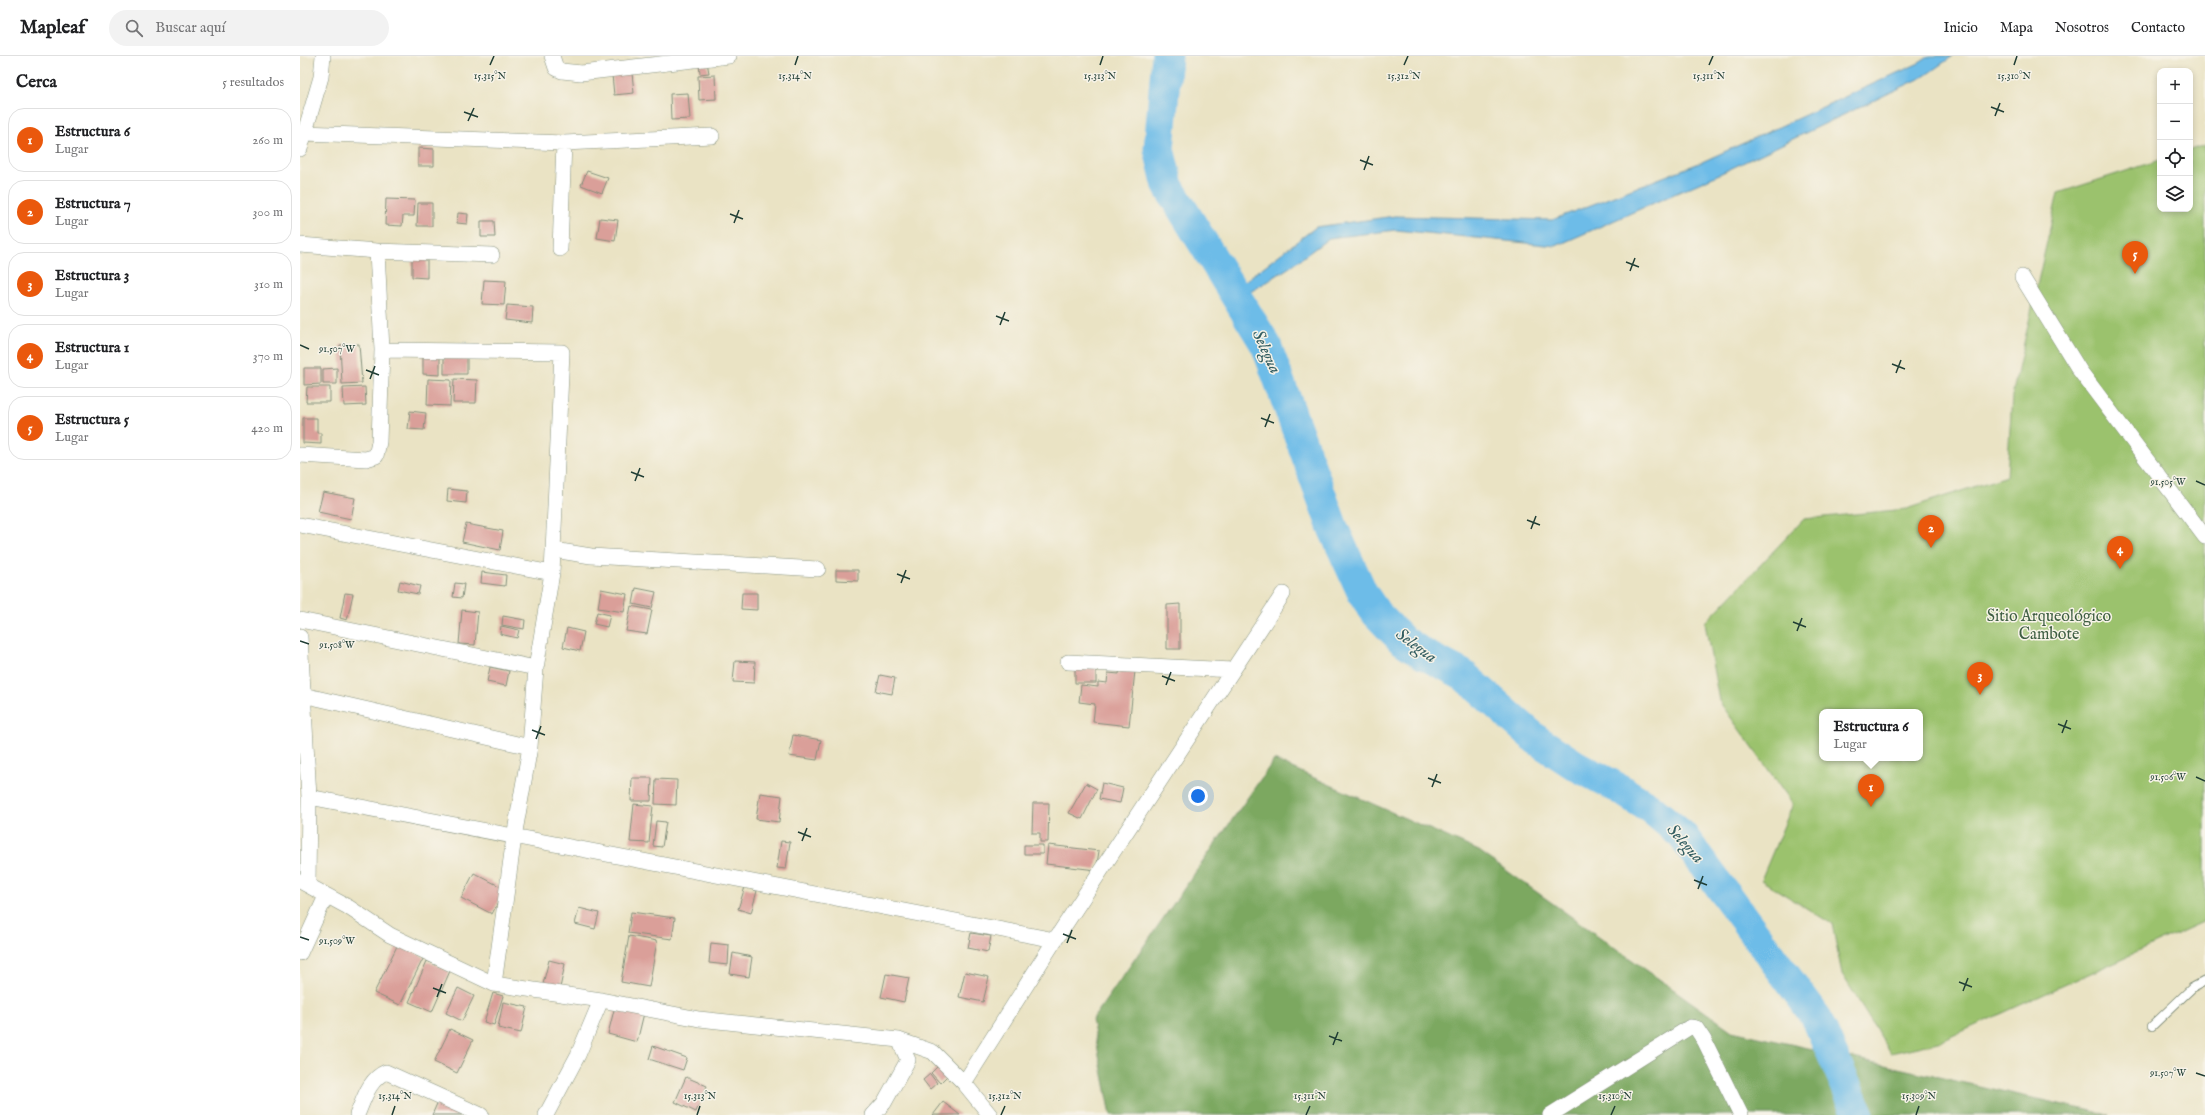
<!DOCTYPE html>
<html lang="es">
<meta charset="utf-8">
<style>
:root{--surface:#fff;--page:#f2f2f2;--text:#202124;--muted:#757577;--line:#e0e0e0;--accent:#ea580c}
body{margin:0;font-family:"IM FELL English",serif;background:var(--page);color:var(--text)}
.controls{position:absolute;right:12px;top:12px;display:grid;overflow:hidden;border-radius:8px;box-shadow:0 2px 6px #0003}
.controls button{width:36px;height:36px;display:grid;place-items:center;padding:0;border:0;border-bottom:1px solid var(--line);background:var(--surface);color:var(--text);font:20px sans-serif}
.you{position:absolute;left:898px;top:740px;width:14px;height:14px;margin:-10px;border:3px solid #fff;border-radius:50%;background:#1a73e8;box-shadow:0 0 0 6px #1a73e833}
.badge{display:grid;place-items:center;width:26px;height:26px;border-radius:50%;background:var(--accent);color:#fff;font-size:13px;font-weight:700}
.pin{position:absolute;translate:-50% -33px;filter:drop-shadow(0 1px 2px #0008)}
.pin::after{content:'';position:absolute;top:21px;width:14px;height:12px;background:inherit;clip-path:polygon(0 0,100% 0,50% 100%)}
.popup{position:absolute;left:1519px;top:653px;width:104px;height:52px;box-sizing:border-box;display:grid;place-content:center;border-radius:8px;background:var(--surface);filter:drop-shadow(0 1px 3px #0005);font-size:13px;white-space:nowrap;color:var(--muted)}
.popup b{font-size:15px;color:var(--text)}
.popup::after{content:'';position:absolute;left:50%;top:100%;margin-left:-8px;border:8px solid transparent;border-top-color:var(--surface)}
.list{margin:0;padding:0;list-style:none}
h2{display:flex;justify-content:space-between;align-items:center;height:52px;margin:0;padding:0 16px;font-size:17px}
h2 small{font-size:13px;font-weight:400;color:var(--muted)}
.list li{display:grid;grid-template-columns:26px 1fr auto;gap:12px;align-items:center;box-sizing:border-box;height:64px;margin:0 8px 8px;padding:0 8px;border:1px solid var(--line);border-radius:16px}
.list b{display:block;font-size:15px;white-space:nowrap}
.list p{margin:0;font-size:13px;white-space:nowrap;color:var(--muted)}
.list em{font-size:13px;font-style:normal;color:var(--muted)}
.icon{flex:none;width:22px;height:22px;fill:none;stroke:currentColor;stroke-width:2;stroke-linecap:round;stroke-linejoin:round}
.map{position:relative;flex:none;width:1905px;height:1059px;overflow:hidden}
header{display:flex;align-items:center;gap:24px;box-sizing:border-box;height:56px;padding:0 20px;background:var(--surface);border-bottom:1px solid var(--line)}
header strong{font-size:19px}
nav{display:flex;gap:22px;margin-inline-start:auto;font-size:14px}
.search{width:280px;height:36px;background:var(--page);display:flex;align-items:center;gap:10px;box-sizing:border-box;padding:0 14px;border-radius:22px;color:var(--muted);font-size:15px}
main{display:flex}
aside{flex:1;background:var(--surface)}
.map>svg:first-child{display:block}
.green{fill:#9bc26d;stroke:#5d8050;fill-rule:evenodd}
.forest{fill:#7ca860;stroke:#4e724a}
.water{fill:#6dbce8;stroke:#467c8e}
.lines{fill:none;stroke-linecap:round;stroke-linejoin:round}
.river{stroke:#6dbce8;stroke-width:31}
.building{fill:#da9f99}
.lane-casing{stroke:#84907c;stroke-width:10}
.street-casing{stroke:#84907c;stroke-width:16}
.lane{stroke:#fff;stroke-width:8}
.street{stroke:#fff;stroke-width:15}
.ticks{fill:none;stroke:#1f3d34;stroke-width:1.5}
.labels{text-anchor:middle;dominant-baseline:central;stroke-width:3;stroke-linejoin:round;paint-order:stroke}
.park-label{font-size:16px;fill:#3e5e42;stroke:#f7f3e8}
.water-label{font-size:17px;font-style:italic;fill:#325d61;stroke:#f7f3e8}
.ticks-label{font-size:10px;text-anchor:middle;fill:#1f3d34;stroke:#f7f3e8;stroke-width:3;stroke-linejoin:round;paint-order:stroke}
</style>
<header>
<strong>Mapleaf</strong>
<div class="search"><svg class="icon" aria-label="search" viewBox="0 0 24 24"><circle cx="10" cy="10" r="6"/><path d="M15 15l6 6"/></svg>Buscar aquí</div>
<nav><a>Inicio</a><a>Mapa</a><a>Nosotros</a><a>Contacto</a></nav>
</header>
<main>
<aside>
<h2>Cerca<small>5 resultados</small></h2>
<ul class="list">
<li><span class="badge">1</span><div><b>Estructura 6</b><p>Lugar</p></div><em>260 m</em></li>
<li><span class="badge">2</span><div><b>Estructura 7</b><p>Lugar</p></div><em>300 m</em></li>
<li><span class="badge">3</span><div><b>Estructura 3</b><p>Lugar</p></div><em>310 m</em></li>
<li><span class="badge">4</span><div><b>Estructura 1</b><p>Lugar</p></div><em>370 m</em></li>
<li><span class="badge">5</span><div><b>Estructura 5</b><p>Lugar</p></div><em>420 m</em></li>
</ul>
</aside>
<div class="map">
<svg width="1905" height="1059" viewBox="0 0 1905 1059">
<rect width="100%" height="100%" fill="#f7f3e8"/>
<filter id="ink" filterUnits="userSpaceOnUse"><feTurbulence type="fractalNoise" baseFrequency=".025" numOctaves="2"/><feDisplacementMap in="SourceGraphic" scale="8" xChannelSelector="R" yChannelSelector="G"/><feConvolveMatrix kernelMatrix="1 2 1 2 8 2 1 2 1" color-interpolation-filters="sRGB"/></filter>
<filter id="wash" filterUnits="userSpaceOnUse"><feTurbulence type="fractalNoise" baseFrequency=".012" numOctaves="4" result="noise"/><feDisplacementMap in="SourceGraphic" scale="16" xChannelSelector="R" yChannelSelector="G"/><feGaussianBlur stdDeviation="0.9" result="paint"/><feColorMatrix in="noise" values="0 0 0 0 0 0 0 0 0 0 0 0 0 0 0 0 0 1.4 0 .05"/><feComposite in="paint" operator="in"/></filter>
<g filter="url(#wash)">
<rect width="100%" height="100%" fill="#eae3c4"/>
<!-- green -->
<path class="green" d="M 1905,89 L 1905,865 L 1639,986 L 1591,997 L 1542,918 L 1532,868 L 1461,824 L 1493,748 L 1419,645 L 1405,567 L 1504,463 L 1606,453 L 1707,420 L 1712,340 L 1758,137 L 1860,104 L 1860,153 L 1890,153 L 1890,94 ZM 1522,656 L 1620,656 L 1620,702 L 1522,702 Z"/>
<!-- forest -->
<path class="forest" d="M 974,704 L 1179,795 L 1432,975 L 1809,1059 L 811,1059 L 792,964 Z"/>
<!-- water -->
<path class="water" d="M 1630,0 L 1653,0 L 1623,21 L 1413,121 L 1256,190 L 1096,174 L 1029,182 L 990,211 L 939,243 L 933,234 L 1016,171 L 1095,160 L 1252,164 L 1402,106 L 1619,7 Z"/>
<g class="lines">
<!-- river -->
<path class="river" d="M 867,0 L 859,93 L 868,130 L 966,289 L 1033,472 L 1063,538 L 1076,557 L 1101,583 L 1125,599 L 1162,618 L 1237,684 L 1275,709 L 1318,732 L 1350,752 L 1382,779 L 1516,961 L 1559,1059"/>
</g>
<g id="blocks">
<!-- building -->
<path class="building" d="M 407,6 L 409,17 L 400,18 L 399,7 Z
M 332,17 L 334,37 L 314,39 L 312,19 Z
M 415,19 L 416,43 L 399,44 L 398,20 Z
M 388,37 L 390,63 L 371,64 L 370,38 Z
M 118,92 L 134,93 L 134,110 L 118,110 Z
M 287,115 L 308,122 L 302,137 L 281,129 Z
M 86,143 L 115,144 L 114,160 L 103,160 L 102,170 L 85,169 Z
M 118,147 L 132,147 L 132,170 L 117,170 Z
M 158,157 L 168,158 L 167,168 L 157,167 Z
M 300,162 L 318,164 L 315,185 L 297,182 Z
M 181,165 L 194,165 L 195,181 L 181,181 Z
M 112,201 L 127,202 L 127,222 L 112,221 Z
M 184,224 L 206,225 L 204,249 L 182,248 Z
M 207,249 L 233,251 L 232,267 L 205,264 Z
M 59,288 L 62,327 L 42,328 L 40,289 Z
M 123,300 L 140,300 L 140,319 L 123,318 Z
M 144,301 L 167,301 L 167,318 L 144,318 Z
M 4,312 L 21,312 L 21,328 L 4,329 Z
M 37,312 L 37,328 L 23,328 L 23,313 Z
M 128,323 L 151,324 L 150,350 L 127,349 Z
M 154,323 L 177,324 L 176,347 L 153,347 Z
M 7,331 L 30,331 L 30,346 L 6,346 Z
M 65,331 L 66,349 L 44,350 L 43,332 Z
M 110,355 L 126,357 L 124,374 L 108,373 Z
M 3,362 L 17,362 L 17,377 L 21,377 L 21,388 L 3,387 Z
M 148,433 L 167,435 L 166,447 L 147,445 Z
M 23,436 L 55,442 L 51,463 L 18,456 Z
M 166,468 L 203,475 L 200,494 L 162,486 Z
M 536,514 L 558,514 L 558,525 L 536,524 Z
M 182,516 L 206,519 L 205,530 L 181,527 Z
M 100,525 L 120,530 L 118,538 L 98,534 Z
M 155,527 L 164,528 L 162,542 L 153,541 Z
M 336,532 L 356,536 L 352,552 L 333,548 Z
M 301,533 L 327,538 L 324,556 L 298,552 Z
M 45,537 L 53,538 L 47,564 L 40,562 Z
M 442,537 L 457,537 L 457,554 L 441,553 Z
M 880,548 L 880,593 L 867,593 L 867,549 Z
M 331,550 L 352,554 L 347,578 L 326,575 Z
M 162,554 L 178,556 L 175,589 L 159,588 Z
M 297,556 L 310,559 L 307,571 L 294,568 Z
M 203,560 L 225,564 L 224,573 L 202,569 Z
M 201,570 L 219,574 L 217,582 L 200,578 Z
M 267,572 L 284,576 L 280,595 L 263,591 Z
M 435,605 L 455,606 L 454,627 L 433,626 Z
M 775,608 L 796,608 L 796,627 L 775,627 Z
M 190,611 L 209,615 L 206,630 L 187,626 Z
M 820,613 L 835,615 L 829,670 L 793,666 L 795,648 L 779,646 L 781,629 L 798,631 L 798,626 L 807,627 L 808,617 L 819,618 Z
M 580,619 L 595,622 L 592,638 L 576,635 Z
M 493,679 L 521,684 L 517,704 L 489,700 Z
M 332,722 L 352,722 L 351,745 L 331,745 Z
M 356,723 L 377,724 L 376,749 L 355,748 Z
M 786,727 L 797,733 L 782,763 L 769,757 Z
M 802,727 L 823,732 L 820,747 L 799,743 Z
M 460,737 L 482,740 L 479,766 L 456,763 Z
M 733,747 L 749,747 L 748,786 L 740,786 L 740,777 L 732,777 Z
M 334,748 L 353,750 L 349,787 L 330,786 Z
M 356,765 L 366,766 L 362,791 L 353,790 Z
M 481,785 L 490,786 L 486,813 L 477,812 Z
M 724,789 L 743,789 L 743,798 L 724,798 Z
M 748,789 L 799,795 L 796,814 L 746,808 Z
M 174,817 L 205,833 L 192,858 L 161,842 Z
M 445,831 L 457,835 L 451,857 L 438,853 Z
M 279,852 L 299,857 L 295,873 L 275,868 Z
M 331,856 L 375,862 L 372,883 L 328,877 Z
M 671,877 L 691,880 L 688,896 L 668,892 Z
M 329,880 L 357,885 L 349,931 L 321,926 Z
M 411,887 L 429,889 L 428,909 L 409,907 Z
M 98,888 L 124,901 L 100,949 L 74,937 Z
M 433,897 L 452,901 L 449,921 L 430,918 Z
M 249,904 L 265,908 L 260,932 L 243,928 Z
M 127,905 L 150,915 L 132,956 L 109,946 Z
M 665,916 L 689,921 L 683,946 L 659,941 Z
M 586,918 L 609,922 L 604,946 L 581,941 Z
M 158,932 L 174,940 L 162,965 L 146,957 Z
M 193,937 L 203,940 L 194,969 L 184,966 Z
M 203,946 L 227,951 L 221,977 L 198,972 Z
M 315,950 L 344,957 L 337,986 L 308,978 Z
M 150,973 L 173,984 L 157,1017 L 134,1006 Z
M 353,990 L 387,1002 L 383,1014 L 349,1003 Z
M 638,1010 L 647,1020 L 640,1027 L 631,1017 Z
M 630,1018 L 637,1027 L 630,1033 L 623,1024 Z
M 386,1021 L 407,1030 L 396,1056 L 375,1046 Z
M 139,1043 L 165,1053 L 162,1059 L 132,1059 Z
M 643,1046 L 660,1059 L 633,1059 Z"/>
</g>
</g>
<g filter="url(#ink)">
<use href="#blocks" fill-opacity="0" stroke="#84907c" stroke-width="1"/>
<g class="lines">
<defs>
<path id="lane" d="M 1852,970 L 1892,932 L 1905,925"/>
<path id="street" d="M 252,0 L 256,12 L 262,15 L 281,17 L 429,0
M 4,77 L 264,87 L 412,80
M 0,93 L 21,21 L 23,0
M 0,189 L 77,195 L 82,294 L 79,386 L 76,400 L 66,403 L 0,399
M 260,193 L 264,87
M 77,195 L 192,199
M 1722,221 L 1780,315 L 1905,481
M 82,294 L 262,296 L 252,517 L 236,612 L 230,691 L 214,781 L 194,928
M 0,469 L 252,517
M 254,494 L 291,500 L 518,513
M 0,564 L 236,612
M 0,581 L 9,741 L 8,829
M 768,606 L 933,614
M 3,639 L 230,691
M 9,741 L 755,884 L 983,538
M 0,825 L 48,851 L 90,879 L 194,928 L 301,944 L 399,963 L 599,984 L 633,996 L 664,1027
M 0,897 L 26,840
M 57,1059 C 64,1043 69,1023 86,1016 L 181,1059
M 246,1059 L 278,999 L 301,944
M 573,1059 L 584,1047 L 608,1004 L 599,984
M 690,1059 L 664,1027 L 755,884
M 1250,1059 L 1390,971 L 1396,972 L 1404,984 L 1441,1059"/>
</defs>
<!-- lane casing -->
<use href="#lane" class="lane-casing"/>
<!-- street casing -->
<use href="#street" class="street-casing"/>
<!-- lane -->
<use href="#lane" class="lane"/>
<!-- street -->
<use href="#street" class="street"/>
</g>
</g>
<!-- ticks -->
<path class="ticks" d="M 190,9 L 194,0M 495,9 L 498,0M 800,9 L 803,0M 1104,9 L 1108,0M 1409,9 L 1413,0M 1714,9 L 1717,0M 1691,51 L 1704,56M 164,56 L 178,61M 1695,60 L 1700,47M 168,65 L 174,52M 1060,104 L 1073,109M 1064,114 L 1069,100M 430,158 L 443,163M 434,167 L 439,154M 1326,206 L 1339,211M 1330,215 L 1335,202M 696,260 L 709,265M 700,269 L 705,256M 0,289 L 9,293M 1592,308 L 1605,313M 66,314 L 79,319M 1596,317 L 1601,304M 70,323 L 75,310M 961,362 L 974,367M 965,371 L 970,358M 331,416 L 344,421M 335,425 L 340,412M 1896,425 L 1905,429M 1227,464 L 1240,469M 1231,473 L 1236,460M 597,518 L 610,523M 601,527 L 606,514M 1493,566 L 1506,571M 1497,575 L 1502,562M 0,585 L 9,588M 862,620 L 875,625M 866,629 L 871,616M 1758,668 L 1771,673M 232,674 L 245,679M 1762,677 L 1767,664M 236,683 L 241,670M 1896,721 L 1905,725M 1128,722 L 1141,727M 1132,731 L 1137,718M 498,776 L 511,781M 502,785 L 507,772M 1394,824 L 1407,829M 1398,833 L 1403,820M 763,878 L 776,883M 0,881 L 9,884M 767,887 L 772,874M 1659,926 L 1672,931M 133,932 L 146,937M 1663,935 L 1668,922M 137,941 L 142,928M 1029,980 L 1042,985M 1033,989 L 1038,976M 1896,1017 L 1905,1020M 92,1059 L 95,1050M 397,1059 L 400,1050M 701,1059 L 705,1050M 1006,1059 L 1010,1050M 1311,1059 L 1315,1050M 1616,1059 L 1619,1050"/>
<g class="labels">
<!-- park labels -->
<g class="park-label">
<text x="1749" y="561">Sitio Arqueológico<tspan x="1749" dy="18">Cambote</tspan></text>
</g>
<!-- water labels -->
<g class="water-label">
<text transform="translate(966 296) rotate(65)">Selegua</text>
<text transform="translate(1116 590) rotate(36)">Selegua</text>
<text transform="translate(1385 788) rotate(48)">Selegua</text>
</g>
</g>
<g class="ticks-label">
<text x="1104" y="23">15.312°N</text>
<text x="190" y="23">15.315°N</text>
<text x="495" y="23">15.314°N</text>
<text x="800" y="23">15.313°N</text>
<text x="1409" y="23">15.311°N</text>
<text x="1714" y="23">15.310°N</text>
<text x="37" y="296">91.507°W</text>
<text x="1868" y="429">91.505°W</text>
<text x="37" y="592">91.508°W</text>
<text x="1868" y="724">91.506°W</text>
<text x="37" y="888">91.509°W</text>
<text x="1868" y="1020">91.507°W</text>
<text x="95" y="1043">15.314°N</text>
<text x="400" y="1043">15.313°N</text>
<text x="705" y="1043">15.312°N</text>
<text x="1010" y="1043">15.311°N</text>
<text x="1315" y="1043">15.310°N</text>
<text x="1619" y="1043">15.309°N</text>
</g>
</svg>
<div class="controls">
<button>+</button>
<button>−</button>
<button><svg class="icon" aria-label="locate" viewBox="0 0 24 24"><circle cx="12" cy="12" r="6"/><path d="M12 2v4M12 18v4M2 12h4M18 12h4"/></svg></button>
<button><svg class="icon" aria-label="layers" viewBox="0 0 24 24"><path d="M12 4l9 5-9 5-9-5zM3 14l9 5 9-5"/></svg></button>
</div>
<div class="you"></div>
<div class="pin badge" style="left:1571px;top:751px">1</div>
<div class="popup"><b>Estructura 6</b>Lugar</div>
<div class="pin badge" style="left:1631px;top:492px">2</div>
<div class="pin badge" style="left:1680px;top:639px">3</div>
<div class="pin badge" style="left:1820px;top:513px">4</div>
<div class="pin badge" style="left:1835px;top:218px">5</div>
</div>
</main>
